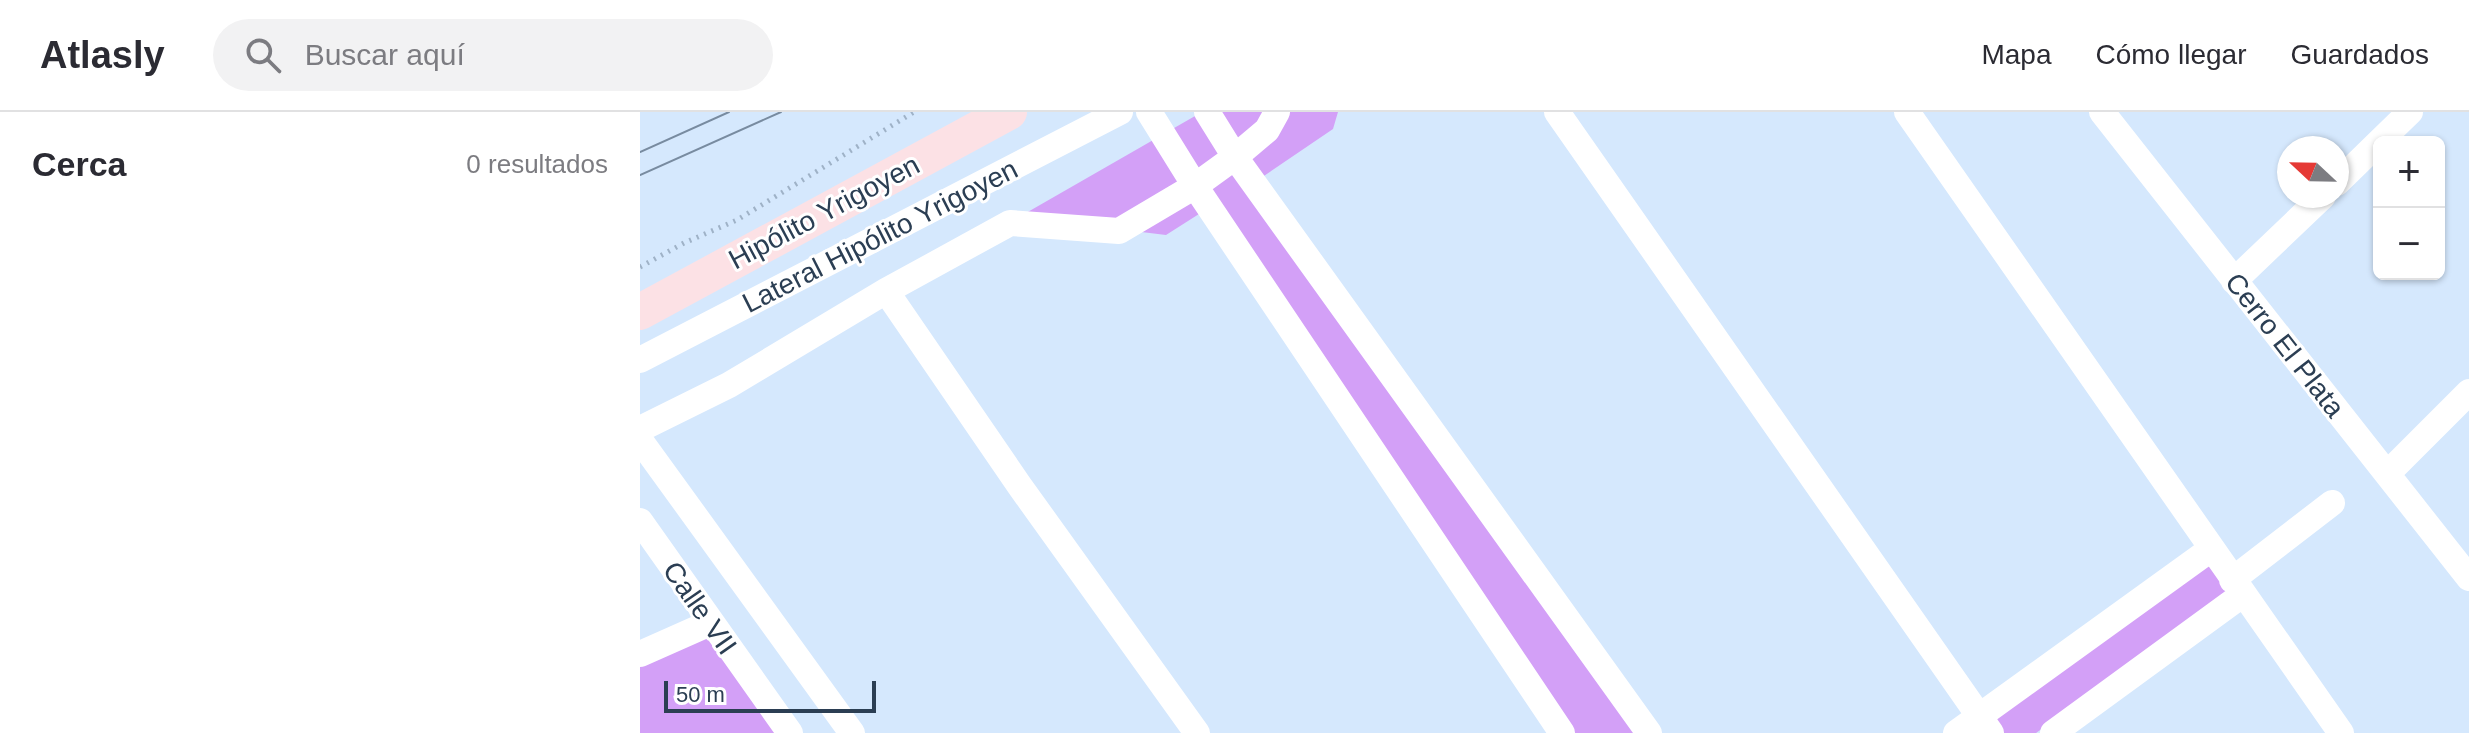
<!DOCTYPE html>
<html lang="es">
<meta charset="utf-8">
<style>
:root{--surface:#fff;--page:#f2f2f3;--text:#2b2b33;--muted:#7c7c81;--line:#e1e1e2}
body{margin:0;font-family:Helvetica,sans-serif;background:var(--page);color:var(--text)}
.controls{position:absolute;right:24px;top:24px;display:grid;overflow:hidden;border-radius:12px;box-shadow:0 2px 6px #0004}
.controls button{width:72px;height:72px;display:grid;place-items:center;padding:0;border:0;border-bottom:2px solid var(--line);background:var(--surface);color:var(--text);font:40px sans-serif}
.compass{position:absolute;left:1637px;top:24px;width:72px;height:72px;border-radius:50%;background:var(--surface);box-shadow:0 2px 6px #0004;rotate:292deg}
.scale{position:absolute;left:24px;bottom:20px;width:212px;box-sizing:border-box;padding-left:8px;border:4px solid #2b3e53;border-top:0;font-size:22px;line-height:28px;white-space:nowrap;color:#2b3e53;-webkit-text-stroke:6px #fff;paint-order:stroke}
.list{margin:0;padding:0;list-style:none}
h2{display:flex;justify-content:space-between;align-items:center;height:104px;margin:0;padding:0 32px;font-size:34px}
h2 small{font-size:26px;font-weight:400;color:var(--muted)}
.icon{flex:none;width:44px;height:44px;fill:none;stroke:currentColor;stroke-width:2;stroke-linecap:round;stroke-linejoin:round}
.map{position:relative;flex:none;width:1829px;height:621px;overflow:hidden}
header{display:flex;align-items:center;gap:48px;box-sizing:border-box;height:112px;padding:0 40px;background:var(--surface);border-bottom:2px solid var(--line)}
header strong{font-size:38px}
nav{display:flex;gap:44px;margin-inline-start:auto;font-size:28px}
.search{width:560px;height:72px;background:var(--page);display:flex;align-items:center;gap:20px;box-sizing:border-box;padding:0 28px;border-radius:44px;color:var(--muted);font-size:30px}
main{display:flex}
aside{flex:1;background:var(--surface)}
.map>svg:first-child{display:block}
.green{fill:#d3a0f7}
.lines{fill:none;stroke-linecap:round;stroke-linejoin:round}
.path{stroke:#9fb2c7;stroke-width:5;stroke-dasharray:2 6;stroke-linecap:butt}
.minor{stroke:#fff;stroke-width:26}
.secondary{stroke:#fce1e5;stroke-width:36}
.tram{stroke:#788ba0;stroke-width:2}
.labels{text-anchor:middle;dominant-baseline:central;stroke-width:6;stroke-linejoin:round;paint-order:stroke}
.street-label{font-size:28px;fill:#2b3e53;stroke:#fff}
</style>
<header>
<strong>Atlasly</strong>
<div class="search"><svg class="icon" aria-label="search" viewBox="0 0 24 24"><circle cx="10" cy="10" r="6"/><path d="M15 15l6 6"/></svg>Buscar aquí</div>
<nav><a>Mapa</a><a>Cómo llegar</a><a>Guardados</a></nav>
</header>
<main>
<aside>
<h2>Cerca<small>0 resultados</small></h2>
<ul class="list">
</ul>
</aside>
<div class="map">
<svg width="1829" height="621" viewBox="0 0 1829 621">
<rect width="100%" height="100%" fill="#d5e8fd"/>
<!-- green -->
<path class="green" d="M 562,0 L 698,0 L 693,17 L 615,70 L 1002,621 L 923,621 L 559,102 L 526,123 L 379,105 Z
M 1570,445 L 1594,480 L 1396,621 L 1322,621 Z
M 70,511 L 150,621 L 0,621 L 0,542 Z"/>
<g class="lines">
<!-- path -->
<path class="path" d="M 0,155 L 44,131 L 97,108 L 274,0"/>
<!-- minor -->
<path class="minor" d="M 509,0 L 555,74 L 922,621
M 567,0 L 595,45 L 1009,621
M 917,0 L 1351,621
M 1267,0 L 1701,621
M 1462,0 L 1829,466
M 1739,30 L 1770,0
M 1697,71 L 1739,30
M 1594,169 L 1683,84
M 246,179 L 379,373 L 557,621
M 0,248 L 480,0
M 0,317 L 89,273 L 246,179 L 370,111 L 479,119 L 555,74 L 595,45 L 627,18 L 637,0
M 0,328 L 212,621
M 1747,362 L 1829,280
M 0,409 L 150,621
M 1592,468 L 1692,391
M 0,542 L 70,511
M 1316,621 L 1571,437
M 1413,621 L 1602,483"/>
<!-- secondary -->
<path class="secondary" d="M 0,200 L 369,0"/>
<!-- tram -->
<path class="tram" d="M 0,40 L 89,0
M 0,63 L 141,0"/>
</g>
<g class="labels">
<!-- street labels -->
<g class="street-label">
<text transform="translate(184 100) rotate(-28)">Hipólito Yrigoyen</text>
<text transform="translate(240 124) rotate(-27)">Lateral Hipólito Yrigoyen</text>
<text transform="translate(1645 233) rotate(52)">Cerro El Plata</text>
<text transform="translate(60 496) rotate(55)">Calle VII</text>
</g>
</g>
</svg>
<div class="controls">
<button>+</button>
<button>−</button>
</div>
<svg class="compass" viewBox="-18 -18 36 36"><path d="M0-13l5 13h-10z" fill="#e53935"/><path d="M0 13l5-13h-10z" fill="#7c7c81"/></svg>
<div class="scale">50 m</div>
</div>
</main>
